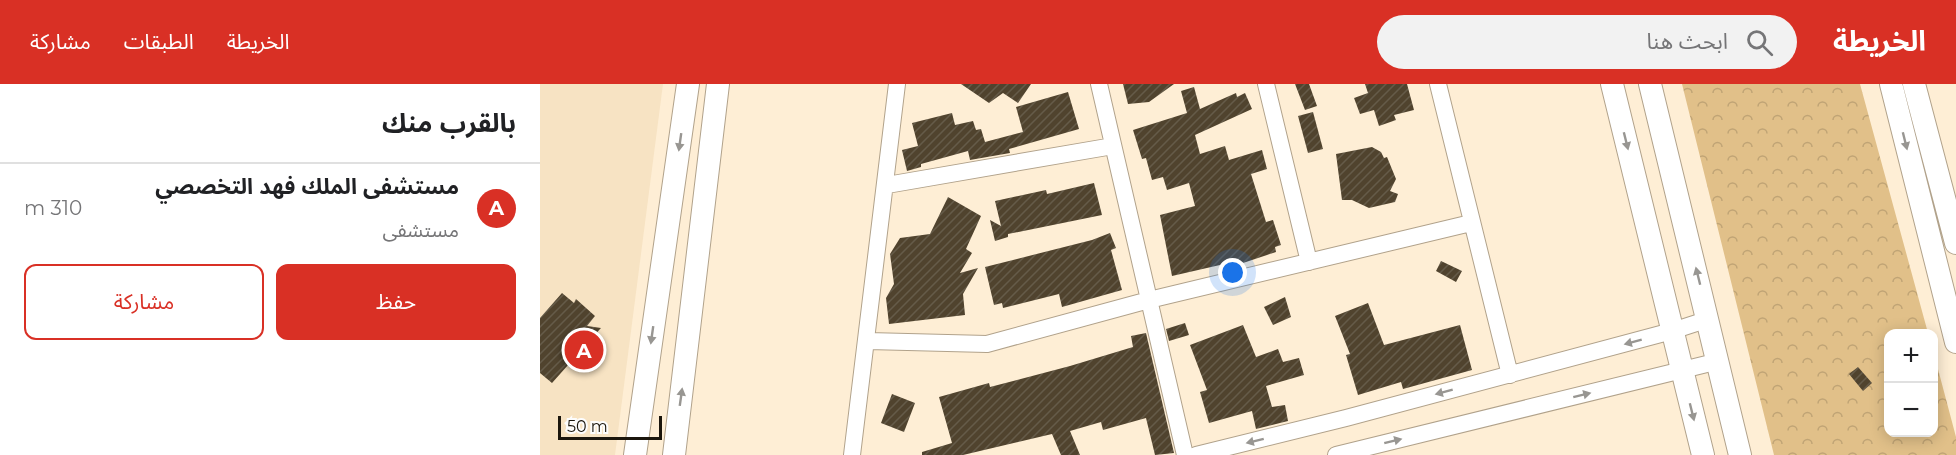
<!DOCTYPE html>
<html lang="ar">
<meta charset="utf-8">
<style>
:root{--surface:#fff;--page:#f2f2f2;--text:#202124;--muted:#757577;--line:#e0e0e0;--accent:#d93025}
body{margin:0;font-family:Montserrat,"Noto Sans Arabic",sans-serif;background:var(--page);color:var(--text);direction:rtl}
.controls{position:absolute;right:18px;bottom:18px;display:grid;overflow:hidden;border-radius:12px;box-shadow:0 3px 15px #0003}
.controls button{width:54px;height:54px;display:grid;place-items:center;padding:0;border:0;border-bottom:2px solid var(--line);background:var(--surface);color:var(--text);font:30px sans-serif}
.scale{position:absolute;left:18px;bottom:15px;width:104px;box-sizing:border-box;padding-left:6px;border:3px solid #1b160d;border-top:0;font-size:16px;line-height:21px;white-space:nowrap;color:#1b160d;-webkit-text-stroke:4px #fdfdfd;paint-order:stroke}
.you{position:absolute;left:693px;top:189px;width:21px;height:21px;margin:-15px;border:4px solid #fff;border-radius:50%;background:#1a73e8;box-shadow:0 0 0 9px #1a73e833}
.badge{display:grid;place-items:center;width:39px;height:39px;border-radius:50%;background:var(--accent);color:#fff;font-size:20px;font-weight:700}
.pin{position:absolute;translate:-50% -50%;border:3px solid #fff;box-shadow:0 2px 6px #0006}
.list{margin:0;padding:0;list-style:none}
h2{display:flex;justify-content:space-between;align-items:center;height:78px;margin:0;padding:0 24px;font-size:26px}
h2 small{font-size:20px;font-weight:400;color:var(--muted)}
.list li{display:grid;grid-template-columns:39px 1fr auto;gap:18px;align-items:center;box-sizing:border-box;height:84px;padding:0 24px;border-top:2px solid var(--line)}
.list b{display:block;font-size:22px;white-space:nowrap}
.list p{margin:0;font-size:20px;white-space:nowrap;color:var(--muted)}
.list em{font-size:20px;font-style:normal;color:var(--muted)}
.actions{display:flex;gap:12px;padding:18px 24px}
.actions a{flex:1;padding:14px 0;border:2px solid var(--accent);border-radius:12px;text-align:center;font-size:21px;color:var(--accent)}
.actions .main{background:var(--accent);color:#fff}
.icon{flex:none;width:33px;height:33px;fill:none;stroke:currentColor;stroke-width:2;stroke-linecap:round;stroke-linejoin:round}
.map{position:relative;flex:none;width:1416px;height:371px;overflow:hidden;direction:ltr}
header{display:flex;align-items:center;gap:36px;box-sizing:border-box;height:84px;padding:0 30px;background:var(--accent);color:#fff}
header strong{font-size:28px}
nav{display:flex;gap:33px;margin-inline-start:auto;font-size:21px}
.search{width:420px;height:54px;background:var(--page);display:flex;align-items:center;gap:15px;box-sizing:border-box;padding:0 21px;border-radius:33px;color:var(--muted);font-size:22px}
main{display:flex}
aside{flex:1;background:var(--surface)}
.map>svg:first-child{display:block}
.built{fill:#f7e3c3}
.park{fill:url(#park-crowns)}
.building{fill:url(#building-hatch)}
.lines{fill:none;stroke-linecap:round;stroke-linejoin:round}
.street-casing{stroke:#b1a28b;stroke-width:18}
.secondary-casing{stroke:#b1a28b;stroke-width:24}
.street{stroke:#fff;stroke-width:16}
.secondary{stroke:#fff;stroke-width:22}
.oneway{fill:#989692}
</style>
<header>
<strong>الخريطة</strong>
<div class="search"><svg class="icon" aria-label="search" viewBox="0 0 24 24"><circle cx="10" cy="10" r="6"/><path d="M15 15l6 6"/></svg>ابحث هنا</div>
<nav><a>الخريطة</a><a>الطبقات</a><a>مشاركة</a></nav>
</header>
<main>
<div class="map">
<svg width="1416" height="371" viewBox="0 0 1416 371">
<defs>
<pattern id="park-crowns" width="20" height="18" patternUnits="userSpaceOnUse" patternTransform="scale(1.5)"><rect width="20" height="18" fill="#e1c089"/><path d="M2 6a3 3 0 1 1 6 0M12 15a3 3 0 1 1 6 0" fill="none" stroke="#c0a475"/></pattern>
<pattern id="building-hatch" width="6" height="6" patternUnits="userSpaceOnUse" patternTransform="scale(1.5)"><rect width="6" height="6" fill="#50432e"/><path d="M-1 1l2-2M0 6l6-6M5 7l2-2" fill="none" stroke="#655b49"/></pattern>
</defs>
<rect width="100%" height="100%" fill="#feeed5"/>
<!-- built -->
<path class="built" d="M 0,0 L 123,0 L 75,371 L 0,371 Z"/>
<!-- park -->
<path class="park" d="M 1142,0 L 1320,0 L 1388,249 L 1348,249 L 1348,348 L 1394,348 L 1394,270 L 1416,353 L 1416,371 L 1234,371 Z"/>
<!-- building -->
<path class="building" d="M 421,0 L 491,0 L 478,19 L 463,9 L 449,19 Z
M 583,0 L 634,0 L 609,18 L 588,20 Z
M 755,0 L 769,0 L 777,22 L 765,26 Z
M 825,0 L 867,0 L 874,26 L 854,31 L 856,36 L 839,42 L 834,26 L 820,30 L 814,14 L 828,9 Z
M 654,3 L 660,25 L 696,9 L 697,13 L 705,9 L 712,25 L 655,51 L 660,70 L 685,62 L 689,76 L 722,66 L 727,85 L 711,90 L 726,138 L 733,136 L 741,161 L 735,163 L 736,168 L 694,182 L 693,178 L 632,192 L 620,131 L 655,122 L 649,99 L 627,106 L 623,93 L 612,96 L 606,74 L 602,75 L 593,46 L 647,29 L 641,7 Z
M 528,8 L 539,45 L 469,65 L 470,69 L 430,76 L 428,67 L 381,80 L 381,83 L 367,87 L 362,66 L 378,62 L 372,39 L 412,29 L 415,41 L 433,37 L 436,46 L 441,45 L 445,58 L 483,48 L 476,23 Z
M 773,28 L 783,65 L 768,69 L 758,32 Z
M 832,63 L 841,68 L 844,74 L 847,73 L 856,95 L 850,107 L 858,110 L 855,118 L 829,124 L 812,116 L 802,116 L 796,70 Z
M 554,99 L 562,131 L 468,150 L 468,153 L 455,157 L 450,136 L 461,142 L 455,117 L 506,106 L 507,110 Z
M 408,113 L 441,132 L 426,165 L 432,169 L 420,189 L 438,184 L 423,210 L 425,231 L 349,240 L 346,214 L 354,200 L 350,170 L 360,154 L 390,150 Z
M 570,149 L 576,164 L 571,166 L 582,206 L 522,223 L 519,210 L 463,224 L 462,219 L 454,221 L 445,183 L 552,156 Z
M 901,177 L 922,187 L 916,198 L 896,187 Z
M 22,209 L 34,219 L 36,215 L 55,232 L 47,242 L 61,244 L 12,299 L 0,289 L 0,234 Z
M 745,213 L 751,233 L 733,241 L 724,223 Z
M 828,219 L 844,261 L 920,241 L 932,286 L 863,305 L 861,298 L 818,311 L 806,271 L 810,270 L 795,232 Z
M 645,239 L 649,251 L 629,257 L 626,245 Z
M 703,241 L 716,273 L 738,265 L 743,278 L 759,274 L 764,291 L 726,302 L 732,323 L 745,321 L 748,337 L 716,345 L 712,327 L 669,339 L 660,308 L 667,306 L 650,261 Z
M 606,249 L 634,369 L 615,371 L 606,334 L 563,346 L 561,338 L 530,347 L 540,371 L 521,371 L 512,350 L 423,371 L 382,371 L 382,368 L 412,359 L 399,313 L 449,299 L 450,303 L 530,282 L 593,263 L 591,252 Z
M 1318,283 L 1332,299 L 1323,307 L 1309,290 Z
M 352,310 L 375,319 L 364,348 L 341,339 Z"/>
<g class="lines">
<defs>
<path id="street" d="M 559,0 L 645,371
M 726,0 L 769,178
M 898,0 L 970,291
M 347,101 L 573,62
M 328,257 L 447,260 L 609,216 L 931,139
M 312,371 L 357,0
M 656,371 L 806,334 L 1132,247 L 1169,235
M 796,371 L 1179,277"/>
<path id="secondary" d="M 1072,0 L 1163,371
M 1110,0 L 1200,371
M 1351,0 L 1416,258
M 1374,0 L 1416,159
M 95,371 L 148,0
M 134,371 L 178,0"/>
</defs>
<!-- street casing -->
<use href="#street" class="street-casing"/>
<!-- secondary casing -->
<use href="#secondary" class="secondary-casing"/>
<!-- street -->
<use href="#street" class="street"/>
<!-- secondary -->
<use href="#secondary" class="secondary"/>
</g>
<!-- one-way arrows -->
<defs><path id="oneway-solid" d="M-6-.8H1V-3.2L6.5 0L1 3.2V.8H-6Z" transform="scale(1.5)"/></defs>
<g class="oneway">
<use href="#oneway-solid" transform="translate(1086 57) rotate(76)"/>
<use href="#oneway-solid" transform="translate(1365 57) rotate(76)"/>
<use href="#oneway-solid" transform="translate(140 58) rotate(98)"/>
<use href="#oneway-solid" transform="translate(1158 192) rotate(-104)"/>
<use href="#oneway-solid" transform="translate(112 251) rotate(98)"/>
<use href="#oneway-solid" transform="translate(1093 258) rotate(165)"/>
<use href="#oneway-solid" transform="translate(904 308) rotate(165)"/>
<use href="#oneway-solid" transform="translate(1042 311) rotate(-14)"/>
<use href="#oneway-solid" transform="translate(141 313) rotate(-82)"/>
<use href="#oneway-solid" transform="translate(1152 328) rotate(76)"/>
<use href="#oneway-solid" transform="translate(715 357) rotate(166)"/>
<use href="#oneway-solid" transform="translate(853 357) rotate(-14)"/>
</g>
</svg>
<div class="controls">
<button>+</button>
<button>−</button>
</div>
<div class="scale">50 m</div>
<div class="you"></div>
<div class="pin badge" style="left:44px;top:266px">A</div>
</div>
<aside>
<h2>بالقرب منك<small></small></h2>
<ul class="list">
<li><span class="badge">A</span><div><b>مستشفى الملك فهد التخصصي</b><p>مستشفى</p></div><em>310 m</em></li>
</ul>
<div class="actions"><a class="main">حفظ</a><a>مشاركة</a></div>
</aside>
</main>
